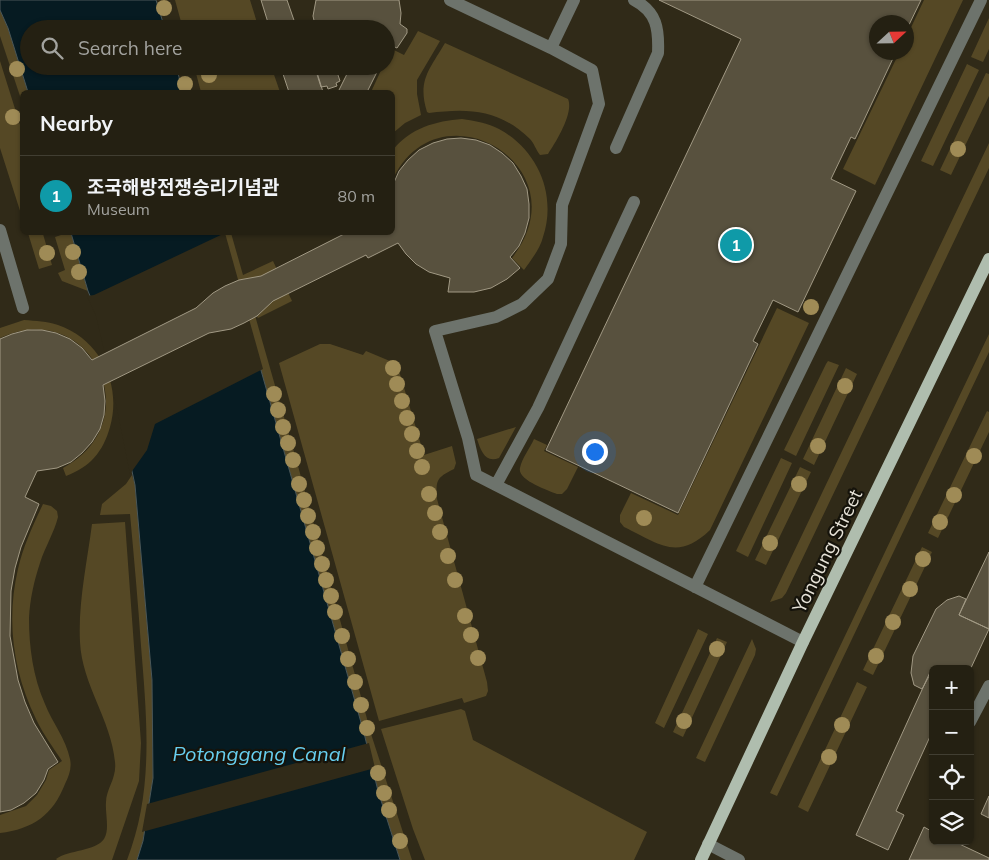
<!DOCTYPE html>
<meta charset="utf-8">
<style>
:root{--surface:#242012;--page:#302d20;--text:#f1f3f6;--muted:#a3a39f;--line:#413e32;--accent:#8bbbb9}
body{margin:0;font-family:Mulish,"Noto Sans KR",sans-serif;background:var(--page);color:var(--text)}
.controls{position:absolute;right:15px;bottom:15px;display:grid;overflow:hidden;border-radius:8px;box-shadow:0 1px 4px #0004}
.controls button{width:45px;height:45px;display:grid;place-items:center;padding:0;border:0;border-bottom:1px solid var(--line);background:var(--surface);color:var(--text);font:25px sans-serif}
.compass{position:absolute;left:869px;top:15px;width:45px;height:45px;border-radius:50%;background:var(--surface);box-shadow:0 1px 4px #0004;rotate:68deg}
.you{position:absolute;left:594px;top:451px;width:18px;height:18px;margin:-12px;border:4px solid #fff;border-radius:50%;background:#1a73e8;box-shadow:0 0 0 8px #1a73e833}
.badge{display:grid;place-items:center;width:32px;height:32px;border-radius:50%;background:var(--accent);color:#fff;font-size:16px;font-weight:700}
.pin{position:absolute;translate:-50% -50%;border:2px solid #fff;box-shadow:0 1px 5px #0006}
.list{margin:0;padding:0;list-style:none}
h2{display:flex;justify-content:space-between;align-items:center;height:65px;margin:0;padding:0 20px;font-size:21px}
h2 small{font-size:16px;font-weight:400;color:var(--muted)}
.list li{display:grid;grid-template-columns:32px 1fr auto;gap:15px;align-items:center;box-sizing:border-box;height:80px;padding:0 20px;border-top:1px solid var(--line)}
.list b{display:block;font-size:19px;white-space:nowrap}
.list p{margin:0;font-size:16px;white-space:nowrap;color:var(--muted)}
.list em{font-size:16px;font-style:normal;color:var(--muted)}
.icon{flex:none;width:28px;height:28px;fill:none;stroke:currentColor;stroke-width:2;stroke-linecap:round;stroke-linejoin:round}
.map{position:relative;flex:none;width:989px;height:860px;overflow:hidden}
.search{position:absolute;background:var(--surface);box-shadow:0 1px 4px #0004;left:20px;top:20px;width:375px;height:55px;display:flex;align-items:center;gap:12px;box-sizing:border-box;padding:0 18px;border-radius:28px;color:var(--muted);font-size:19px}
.panel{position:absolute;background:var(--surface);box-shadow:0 1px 4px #0004;left:20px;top:90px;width:375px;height:145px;border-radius:8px}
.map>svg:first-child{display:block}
.green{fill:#554825}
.water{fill:#061b22;stroke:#4a5759}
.pier{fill:#302a18}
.building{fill:#58513e;stroke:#a19984}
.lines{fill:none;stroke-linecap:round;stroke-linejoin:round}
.minor{stroke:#6d736c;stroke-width:12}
.major{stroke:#afbdae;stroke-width:12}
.tree{fill:#9f8b56}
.labels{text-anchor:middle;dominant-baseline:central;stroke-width:4.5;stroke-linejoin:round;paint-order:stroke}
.street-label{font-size:19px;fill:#e7e3d8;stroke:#15130b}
.water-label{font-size:20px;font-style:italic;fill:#67cff0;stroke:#15130b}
</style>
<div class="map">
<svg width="989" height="860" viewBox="0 0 989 860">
<rect width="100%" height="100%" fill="#302a18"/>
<!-- green -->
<path class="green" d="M 175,0 L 250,0 L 259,29 L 183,29 Z
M 924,0 L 963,0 L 875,185 L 843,169 L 899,53 L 906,52 L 907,36 Z
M 0,10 L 8,28 L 28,92 L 22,92 L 22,102 L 0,36 Z
M 989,18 L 989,49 L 983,62 L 971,57 Z
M 418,31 L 440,41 L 417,80 L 417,94 L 421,115 L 405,123 L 393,133 L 392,92 L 371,92 L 383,66 L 386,66 L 386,51 L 390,48 L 404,55 Z
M 445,43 L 568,99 C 574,113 556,142 548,154 L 540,155 C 536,150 534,143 530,139 C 499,109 468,108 429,113 L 427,112 C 417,80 430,69 445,43 Z
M 0,61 L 22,131 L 22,217 L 0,148 Z
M 967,64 L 979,70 L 933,166 L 921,161 Z
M 194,66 L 271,66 L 280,92 L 201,92 Z
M 986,73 L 989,74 L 989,96 L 951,175 L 940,170 Z
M 462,119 C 475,121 488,123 499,129 C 538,150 557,195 543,237 C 540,249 531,260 524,270 L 512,258 C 584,166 439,82 393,179 L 393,150 C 410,128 436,121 462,119 Z
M 989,143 L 989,168 L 786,593 L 782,598 L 770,602 Z
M 28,233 L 45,233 L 43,234 L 52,265 L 39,269 Z
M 63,233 L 71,233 L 88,291 L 62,281 L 58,273 L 65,270 L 55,237 L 64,234 Z
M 222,233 L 231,233 L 243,275 L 273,261 L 292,301 L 258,318 L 254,312 L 298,466 L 372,737 L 412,860 L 400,860 L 378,791 L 364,733 Z
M 777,308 L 809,323 L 710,530 C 677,562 658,543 624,527 L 620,522 L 620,515 L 631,493 L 678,515 Z
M 24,320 C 36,321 47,321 58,325 C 101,340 122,385 110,427 C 103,452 90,467 66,476 L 63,468 C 151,421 91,296 0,338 L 0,328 Z
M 989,334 L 989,352 L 777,796 L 770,793 Z
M 320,344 L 330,344 L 363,355 L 366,351 L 397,364 L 424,455 L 452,446 L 456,463 L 454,469 C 436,478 436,480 437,499 L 487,682 L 488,691 L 486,696 L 464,703 L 462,698 L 379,721 L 279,363 Z
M 828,361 L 839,365 L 796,456 L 784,450 L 826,364 Z
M 846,368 L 857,374 L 814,465 L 803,459 Z
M 987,411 L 989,412 L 989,432 L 938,538 L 928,533 Z
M 516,427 L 499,458 C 485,463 481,451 477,439 Z
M 534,439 L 547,445 L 544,451 L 578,467 L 567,489 L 562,494 L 557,494 C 548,490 517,480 520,468 C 522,458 530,448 534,439 Z
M 781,458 L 792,463 L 748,557 L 736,551 Z
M 800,467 L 811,472 L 766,565 L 755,560 Z
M 132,475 L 135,485 L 152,680 L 153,778 L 143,841 L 137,860 L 127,860 C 154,790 147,720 141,646 C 138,602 134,558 130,514 L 100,515 L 102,504 L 126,484 Z
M 43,504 L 51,506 L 57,511 L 58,517 C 54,533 45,547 40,563 C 34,581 30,599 29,618 C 29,647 33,677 45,704 C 52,722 66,739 70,759 C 72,768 69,776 65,784 C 53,815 33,829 0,833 L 0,815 L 26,806 L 37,795 L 46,780 L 49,770 L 62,761 C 53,747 43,734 36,719 C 13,672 6,620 18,569 C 23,547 33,525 43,504 Z
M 125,522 L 141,743 L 139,781 L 112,860 L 57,860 L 56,859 C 68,850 96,851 104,839 C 110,830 105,813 106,802 C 106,789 117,778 115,762 C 111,719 82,685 80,642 C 78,603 87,563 92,524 Z
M 922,547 L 932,552 L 873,675 L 863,670 Z
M 698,629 L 708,634 L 664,728 L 655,723 Z
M 717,638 L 727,642 L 683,737 L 673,732 Z
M 752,639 L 756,649 L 755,655 L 705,762 L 696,758 Z
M 857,682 L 867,687 L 808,812 L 798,807 Z
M 461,709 L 465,711 L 473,740 L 647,832 L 634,860 L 425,860 L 413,829 L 381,729 Z"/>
<!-- water -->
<path class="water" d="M 0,0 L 156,0 L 165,29 L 29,29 L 29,66 L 176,66 L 183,92 L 28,92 L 8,28 L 0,10 Z
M 71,233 L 222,233 L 364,733 L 378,791 L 400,860 L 137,860 L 143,841 L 153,778 L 152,680 L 135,485 L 98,315 L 88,291 Z"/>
<!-- pier -->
<path class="pier" d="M 225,233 L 263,369 L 155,424 L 147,450 L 130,474 L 112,384 L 96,316 L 87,296 L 94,295 Z
M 369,743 L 375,768 L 142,832 L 147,804 Z"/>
<!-- building -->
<path class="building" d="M 261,0 L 287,0 L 297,29 L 270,29 Z
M 316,0 L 399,0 L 401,13 L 400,24 L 407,29 L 407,33 L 397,48 L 390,45 L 386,47 L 386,29 L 316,29 L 313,16 Z
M 659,0 L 921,0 L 906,31 L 906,22 L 876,22 L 876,52 L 896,52 L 855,139 L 851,137 L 831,179 L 856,191 L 798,312 L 773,300 L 753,341 L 758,344 L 678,513 L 546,450 L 741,39 Z
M 287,66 L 315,66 L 323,92 L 289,92 L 281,68 Z
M 322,66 L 335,66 L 340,81 L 336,83 L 337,86 L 328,89 L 327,86 L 321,87 L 315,68 Z
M 351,66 L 380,66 L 367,92 L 338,92 Z
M 461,138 L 476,140 L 490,145 L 502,153 L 513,163 L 521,176 L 527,189 L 529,204 L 529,218 L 525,233 L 519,246 L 510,257 L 520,268 L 507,279 L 491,288 L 474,292 L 448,292 L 450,278 L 429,272 L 416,264 L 406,254 L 398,243 L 368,258 L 366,255 L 273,301 L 257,316 L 244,323 L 231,329 L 209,333 L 103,385 L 105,401 L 104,415 L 100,429 L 92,442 L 82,453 L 71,462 L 57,468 L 37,471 L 25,497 L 39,504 L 21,547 L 15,568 L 11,591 L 10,636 L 18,680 L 25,702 L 34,723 L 58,762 L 48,769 L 44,780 L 36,793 L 24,803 L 11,810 L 0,812 L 0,339 L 12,334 L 27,330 L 42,330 L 56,333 L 70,339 L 82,348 L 92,360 L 196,308 L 213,293 L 225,286 L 239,280 L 261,276 L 348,232 L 392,232 L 392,187 L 399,171 L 408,160 L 419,150 L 433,143 L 447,139 Z
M 989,552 L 989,629 L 959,615 Z
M 959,596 L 966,599 L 959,615 L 989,629 L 970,670 L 970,669 L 933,669 L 922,689 L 914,685 L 911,673 L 913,656 L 936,609 L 947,600 Z
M 931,670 L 933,671 L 933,730 L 896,811 L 904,815 L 888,850 L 856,835 Z
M 989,796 L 989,818 L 981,814 Z
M 924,827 L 933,832 L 933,841 L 953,841 L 989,858 L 989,860 L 909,860 Z"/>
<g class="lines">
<!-- minor -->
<path class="minor" d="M 450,0 L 551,48 L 592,70 L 599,104 L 562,205 L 561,244 L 548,279 L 522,304 L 496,317 L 435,331 L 468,438 L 476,475 L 803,642
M 551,48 L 574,0
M 616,148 L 658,53 C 659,29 657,12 634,0
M 0,230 L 23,308
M 496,485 L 538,408 L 634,202
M 695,587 L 981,0
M 970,722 L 989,686
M 708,844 L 739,860"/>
<!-- major -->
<path class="major" d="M 701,860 L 803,642 L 989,259"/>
</g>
<!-- trees -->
<g class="tree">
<circle cx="164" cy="8" r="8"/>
<circle cx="17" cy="69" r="8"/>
<circle cx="209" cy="75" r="8"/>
<circle cx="185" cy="84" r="8"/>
<circle cx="13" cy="117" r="8"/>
<circle cx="958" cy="149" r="8"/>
<circle cx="73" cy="252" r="8"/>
<circle cx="47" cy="253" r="8"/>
<circle cx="79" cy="272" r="8"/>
<circle cx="811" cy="307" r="8"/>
<circle cx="393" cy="368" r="8"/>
<circle cx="397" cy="384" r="8"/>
<circle cx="845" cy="386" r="8"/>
<circle cx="274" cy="394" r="8"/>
<circle cx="402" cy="401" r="8"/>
<circle cx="278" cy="410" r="8"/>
<circle cx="407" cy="418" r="8"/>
<circle cx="283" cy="427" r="8"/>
<circle cx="412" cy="434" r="8"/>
<circle cx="288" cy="443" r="8"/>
<circle cx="818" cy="446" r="8"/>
<circle cx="417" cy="451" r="8"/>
<circle cx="974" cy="456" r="8"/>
<circle cx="293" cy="460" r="8"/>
<circle cx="422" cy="467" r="8"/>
<circle cx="299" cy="484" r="8"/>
<circle cx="799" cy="484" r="8"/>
<circle cx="429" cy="494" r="8"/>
<circle cx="954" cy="495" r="8"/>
<circle cx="304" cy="500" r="8"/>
<circle cx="435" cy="513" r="8"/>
<circle cx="308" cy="516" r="8"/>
<circle cx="644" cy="518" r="8"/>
<circle cx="940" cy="522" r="8"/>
<circle cx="313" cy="532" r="8"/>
<circle cx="440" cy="532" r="8"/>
<circle cx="770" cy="543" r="8"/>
<circle cx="317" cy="548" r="8"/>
<circle cx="448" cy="556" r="8"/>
<circle cx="923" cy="559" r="8"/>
<circle cx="322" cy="564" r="8"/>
<circle cx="326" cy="580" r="8"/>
<circle cx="455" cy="580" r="8"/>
<circle cx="910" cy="589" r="8"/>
<circle cx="331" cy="596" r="8"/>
<circle cx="335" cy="612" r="8"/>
<circle cx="465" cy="616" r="8"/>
<circle cx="893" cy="622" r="8"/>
<circle cx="471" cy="635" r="8"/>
<circle cx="342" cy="636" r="8"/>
<circle cx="717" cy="649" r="8"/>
<circle cx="876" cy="656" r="8"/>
<circle cx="478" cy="658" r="8"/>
<circle cx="348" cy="659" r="8"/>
<circle cx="355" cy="682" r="8"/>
<circle cx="361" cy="705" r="8"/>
<circle cx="684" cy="721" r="8"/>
<circle cx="842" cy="725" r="8"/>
<circle cx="367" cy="728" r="8"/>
<circle cx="829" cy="757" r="8"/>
<circle cx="378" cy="773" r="8"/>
<circle cx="384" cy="793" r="8"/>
<circle cx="389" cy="810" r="8"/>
<circle cx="400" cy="841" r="8"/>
</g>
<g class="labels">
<!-- street labels -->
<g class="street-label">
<text transform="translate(827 551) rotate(-64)">Yongung Street</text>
</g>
<!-- water labels -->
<g class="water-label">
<text x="259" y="753">Potonggang Canal</text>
</g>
</g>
</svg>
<div class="controls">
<button>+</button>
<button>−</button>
<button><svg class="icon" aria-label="locate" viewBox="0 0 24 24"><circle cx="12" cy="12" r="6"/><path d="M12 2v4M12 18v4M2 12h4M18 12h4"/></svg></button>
<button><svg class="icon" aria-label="layers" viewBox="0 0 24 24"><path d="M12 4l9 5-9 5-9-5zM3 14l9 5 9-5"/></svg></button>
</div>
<svg class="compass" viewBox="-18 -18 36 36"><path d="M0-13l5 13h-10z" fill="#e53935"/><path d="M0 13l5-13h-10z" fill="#a3a39f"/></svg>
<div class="you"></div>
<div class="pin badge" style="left:736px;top:245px;background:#0f9aa8">1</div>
<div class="search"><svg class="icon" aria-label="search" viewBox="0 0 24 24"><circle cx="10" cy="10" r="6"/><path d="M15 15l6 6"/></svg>Search here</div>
<section class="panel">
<h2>Nearby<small></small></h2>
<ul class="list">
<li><span class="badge" style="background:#0f9aa8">1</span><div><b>조국해방전쟁승리기념관</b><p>Museum</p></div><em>80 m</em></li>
</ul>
</section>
</div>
